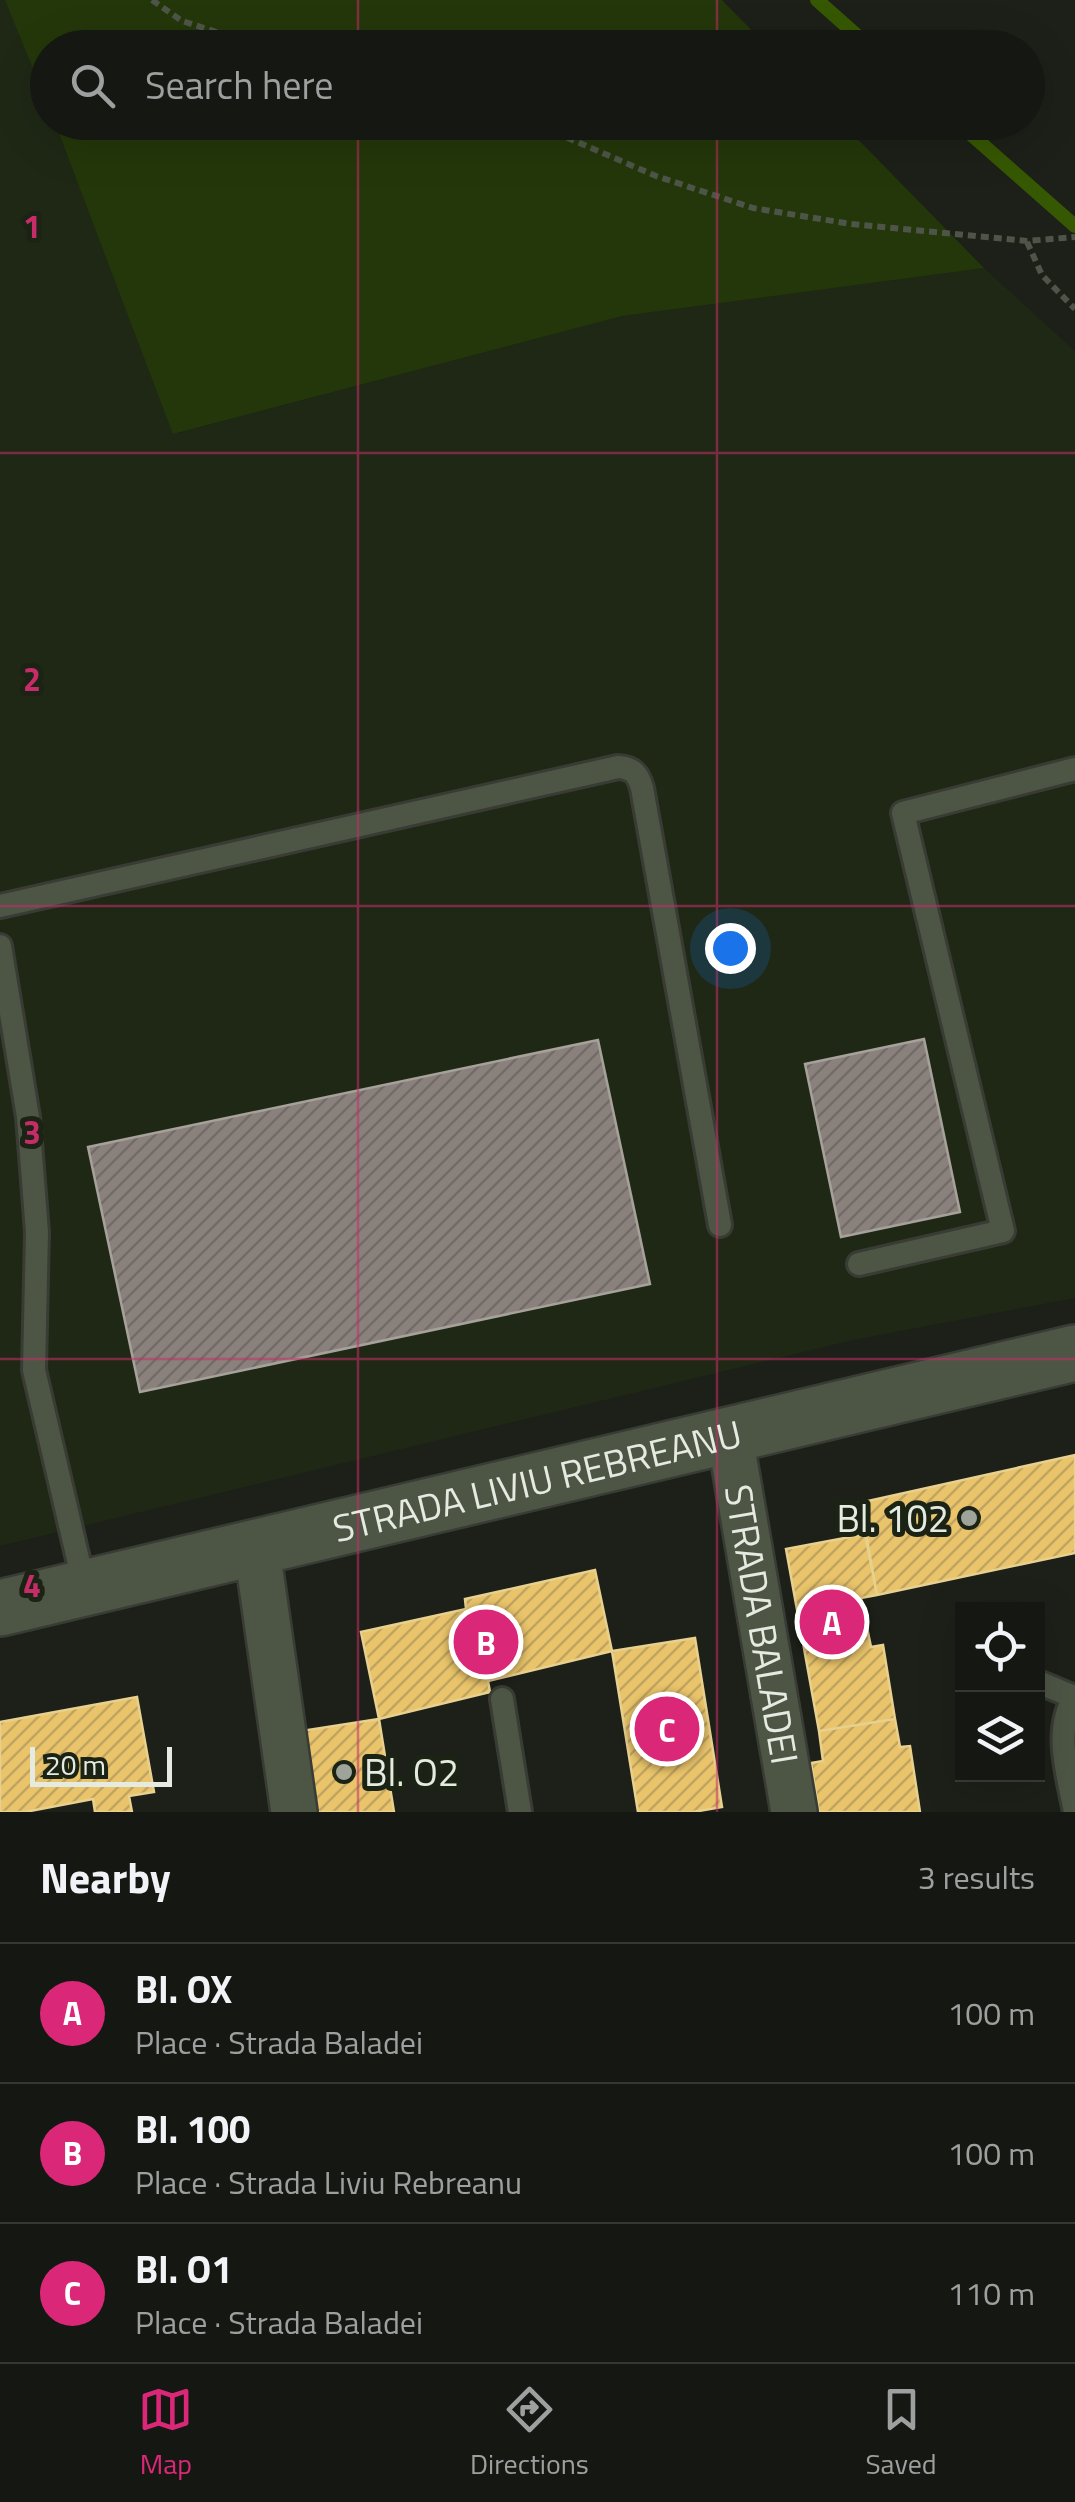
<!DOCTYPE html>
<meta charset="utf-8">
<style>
:root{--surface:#151812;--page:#1e211b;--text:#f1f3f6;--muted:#9da09f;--line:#343732;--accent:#db2777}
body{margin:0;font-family:"Titillium Web",sans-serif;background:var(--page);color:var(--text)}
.controls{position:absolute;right:30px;bottom:30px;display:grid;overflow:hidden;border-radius:0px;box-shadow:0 10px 40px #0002}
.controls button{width:90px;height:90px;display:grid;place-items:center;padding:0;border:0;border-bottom:2px solid var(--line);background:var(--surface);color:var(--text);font:50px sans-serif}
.scale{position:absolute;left:30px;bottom:25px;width:142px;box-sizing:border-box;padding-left:10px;border:5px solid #e6ebe2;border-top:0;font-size:28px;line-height:35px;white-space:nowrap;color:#e6ebe2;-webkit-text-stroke:8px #1b2315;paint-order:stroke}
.you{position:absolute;left:730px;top:948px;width:35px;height:35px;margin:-25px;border:8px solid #fff;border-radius:50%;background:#1a73e8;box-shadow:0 0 0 15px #1a73e833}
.badge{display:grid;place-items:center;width:65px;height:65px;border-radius:50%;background:var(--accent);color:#fff;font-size:32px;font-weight:700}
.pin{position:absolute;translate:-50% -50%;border:5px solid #fff;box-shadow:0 2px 10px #0006}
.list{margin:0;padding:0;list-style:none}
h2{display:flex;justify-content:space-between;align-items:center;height:130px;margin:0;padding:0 40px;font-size:42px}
h2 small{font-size:32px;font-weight:400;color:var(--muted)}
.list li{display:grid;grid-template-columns:65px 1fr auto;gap:30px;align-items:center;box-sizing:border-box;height:140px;padding:0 40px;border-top:2px solid var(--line)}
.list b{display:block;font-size:38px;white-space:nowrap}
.list p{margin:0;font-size:32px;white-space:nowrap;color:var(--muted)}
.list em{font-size:32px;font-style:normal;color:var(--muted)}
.icon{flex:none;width:55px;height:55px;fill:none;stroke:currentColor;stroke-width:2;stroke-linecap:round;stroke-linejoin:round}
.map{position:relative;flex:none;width:1075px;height:1812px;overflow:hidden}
.search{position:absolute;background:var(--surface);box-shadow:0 10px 40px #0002;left:30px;right:30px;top:30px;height:110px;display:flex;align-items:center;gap:25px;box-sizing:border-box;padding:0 35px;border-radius:55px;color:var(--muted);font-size:38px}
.sheet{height:550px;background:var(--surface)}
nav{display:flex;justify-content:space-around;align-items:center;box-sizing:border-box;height:140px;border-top:2px solid var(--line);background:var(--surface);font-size:28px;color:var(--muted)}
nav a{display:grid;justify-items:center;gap:5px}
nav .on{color:var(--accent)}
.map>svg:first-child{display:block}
.built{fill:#1f2815}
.grass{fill:#24370a}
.homes{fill:url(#homes-hatch);stroke:#e8d08e;stroke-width:2.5}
.industry{fill:url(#industry-hatch);stroke:#a6a19b;stroke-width:2.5}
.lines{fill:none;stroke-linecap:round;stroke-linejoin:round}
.stream{stroke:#365802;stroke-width:14}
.service-casing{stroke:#383c35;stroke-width:28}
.minor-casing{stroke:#383c35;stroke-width:50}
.tertiary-casing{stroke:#383c35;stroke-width:60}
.path{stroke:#4e5548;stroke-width:6;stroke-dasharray:8 5;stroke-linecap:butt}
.service{stroke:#4d5545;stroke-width:22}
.minor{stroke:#4d5545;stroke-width:45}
.tertiary{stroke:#4d5545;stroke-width:55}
.grid{fill:none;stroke:#c62d68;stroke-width:2.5;stroke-opacity:0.55}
.poi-dot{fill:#9fa49b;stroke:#1b2315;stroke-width:4}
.labels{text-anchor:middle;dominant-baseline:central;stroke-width:10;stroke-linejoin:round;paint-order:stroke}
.street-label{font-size:38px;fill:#e6ebe2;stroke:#1b2315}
.poi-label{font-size:38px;fill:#e6ebe2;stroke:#1b2315;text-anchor:end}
.grid-label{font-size:32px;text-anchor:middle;font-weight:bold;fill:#c62d68;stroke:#1b2315;stroke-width:10;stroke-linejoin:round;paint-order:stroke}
</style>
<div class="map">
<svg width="1075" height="1812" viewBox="0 0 1075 1812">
<defs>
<pattern id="homes-hatch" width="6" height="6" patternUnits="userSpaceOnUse" patternTransform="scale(2.5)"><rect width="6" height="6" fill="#e9c46a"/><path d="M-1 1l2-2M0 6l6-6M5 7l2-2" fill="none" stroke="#c0a460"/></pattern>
<pattern id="industry-hatch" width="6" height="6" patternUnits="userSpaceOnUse" patternTransform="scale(2.5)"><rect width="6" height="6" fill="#8a817c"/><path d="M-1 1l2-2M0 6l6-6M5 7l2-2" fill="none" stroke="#726c68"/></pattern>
</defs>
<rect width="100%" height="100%" fill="#1c2018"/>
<!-- built -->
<path class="built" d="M 0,0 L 5,0 L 25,44 L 47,103 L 48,122 L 55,123 L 174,434 L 622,316 L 984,268 L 1075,351 L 1075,1298 L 853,1340 L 0,1546 Z"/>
<!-- grass -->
<path class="grass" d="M 5,0 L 722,0 L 768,47 L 48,48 L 47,103 Z
M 55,123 L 842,123 L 984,268 L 622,316 L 173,434 Z"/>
<!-- homes -->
<path class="homes" d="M 1075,1455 L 1075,1553 L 877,1595 L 859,1503 Z
M 866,1534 L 877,1595 L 861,1598 L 871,1647 L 883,1645 L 895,1719 L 819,1731 L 786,1549 Z
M 595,1570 L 612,1651 L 488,1681 L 490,1692 L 379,1719 L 361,1632 L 466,1609 L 465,1599 Z
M 695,1638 L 722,1807 L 693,1812 L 638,1812 L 612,1651 Z
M 137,1697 L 154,1792 L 129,1796 L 132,1812 L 95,1812 L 93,1799 L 25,1812 L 0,1812 L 0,1722 Z
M 379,1719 L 394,1812 L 308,1812 L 295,1732 Z
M 895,1719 L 900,1747 L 910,1746 L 920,1812 L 819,1812 L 811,1763 L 823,1761 L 819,1731 Z"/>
<!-- industry -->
<path class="industry" d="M 924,1039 L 960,1212 L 841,1237 L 805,1064 Z
M 598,1040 L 650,1284 L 140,1392 L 88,1147 Z"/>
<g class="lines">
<!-- stream -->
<path class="stream" d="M 817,0 L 871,48
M 957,122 L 1075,226"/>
<defs>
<path id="service" d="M 0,906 L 618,767 C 633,768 638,774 642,788 L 720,1225
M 0,946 L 28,1117 L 37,1232 L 34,1370 L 85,1589
M 859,1264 L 1003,1231 L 903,813 L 1075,769
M 1038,1682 L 1074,1697
M 502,1699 L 520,1812
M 1075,1812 C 1068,1774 1053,1731 1075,1696"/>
<g id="minor">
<path id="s1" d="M 730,1437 L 794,1812"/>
<path d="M 257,1550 L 294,1812"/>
</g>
<g id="tertiary">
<path id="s2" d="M 0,1608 L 1075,1353"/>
</g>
</defs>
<!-- service casing -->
<use href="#service" class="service-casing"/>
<!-- minor casing -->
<use href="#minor" class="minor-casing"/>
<!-- tertiary casing -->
<use href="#tertiary" class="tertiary-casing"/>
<!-- path -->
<path class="path" d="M 152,0 L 182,21 L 266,48
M 531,122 L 656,176 L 753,208 L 851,224 L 1027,241 L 1075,237
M 1027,242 L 1042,275 L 1075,309"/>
<!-- service -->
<use href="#service" class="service"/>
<!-- minor -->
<use href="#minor" class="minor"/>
<!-- tertiary -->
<use href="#tertiary" class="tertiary"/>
</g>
<!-- grid -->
<path class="grid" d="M 358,0 L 358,48M 717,0 L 717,48M 358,122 L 358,1812M 717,122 L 717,1812M 0,453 L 1075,453M 0,906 L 1075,906M 0,1359 L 1075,1359"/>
<!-- markers -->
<g class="poi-dot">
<circle cx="969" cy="1518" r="10"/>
<circle cx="344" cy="1772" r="10"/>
</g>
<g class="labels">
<!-- street labels -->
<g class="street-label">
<text stroke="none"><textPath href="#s2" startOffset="552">STRADA LIVIU REBREANU</textPath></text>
<text stroke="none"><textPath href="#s1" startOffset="190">STRADA BALADEI</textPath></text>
</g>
<!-- poi labels -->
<g class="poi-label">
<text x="949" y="1518">Bl. 102</text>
<text x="364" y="1772" text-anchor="start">Bl. O2</text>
</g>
</g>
<g class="grid-label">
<text x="32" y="238">1</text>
<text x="32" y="691">2</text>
<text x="32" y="1144">3</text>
<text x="32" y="1597">4</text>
</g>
</svg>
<div class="controls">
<button><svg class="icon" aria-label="locate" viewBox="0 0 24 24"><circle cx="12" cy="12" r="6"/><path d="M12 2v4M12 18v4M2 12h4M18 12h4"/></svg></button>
<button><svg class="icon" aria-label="layers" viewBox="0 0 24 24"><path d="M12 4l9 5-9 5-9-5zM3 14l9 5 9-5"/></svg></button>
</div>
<div class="scale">20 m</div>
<div class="you"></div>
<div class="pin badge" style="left:832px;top:1622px">A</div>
<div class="pin badge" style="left:486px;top:1642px">B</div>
<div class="pin badge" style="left:667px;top:1729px">C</div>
<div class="search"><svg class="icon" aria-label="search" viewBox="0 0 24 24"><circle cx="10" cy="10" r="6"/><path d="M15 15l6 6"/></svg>Search here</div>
</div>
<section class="sheet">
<h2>Nearby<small>3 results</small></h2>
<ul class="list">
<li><span class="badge">A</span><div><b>Bl. OX</b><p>Place · Strada Baladei</p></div><em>100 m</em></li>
<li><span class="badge">B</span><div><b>Bl. 100</b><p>Place · Strada Liviu Rebreanu</p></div><em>100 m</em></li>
<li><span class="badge">C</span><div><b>Bl. O1</b><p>Place · Strada Baladei</p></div><em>110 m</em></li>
</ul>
</section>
<nav>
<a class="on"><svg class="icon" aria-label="map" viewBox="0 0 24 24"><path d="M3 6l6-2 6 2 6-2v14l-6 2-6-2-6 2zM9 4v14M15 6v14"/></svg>Map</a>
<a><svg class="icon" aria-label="directions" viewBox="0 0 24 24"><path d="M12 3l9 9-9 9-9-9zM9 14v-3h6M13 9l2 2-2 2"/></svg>Directions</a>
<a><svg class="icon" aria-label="saved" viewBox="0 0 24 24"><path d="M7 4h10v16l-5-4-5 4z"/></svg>Saved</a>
</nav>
